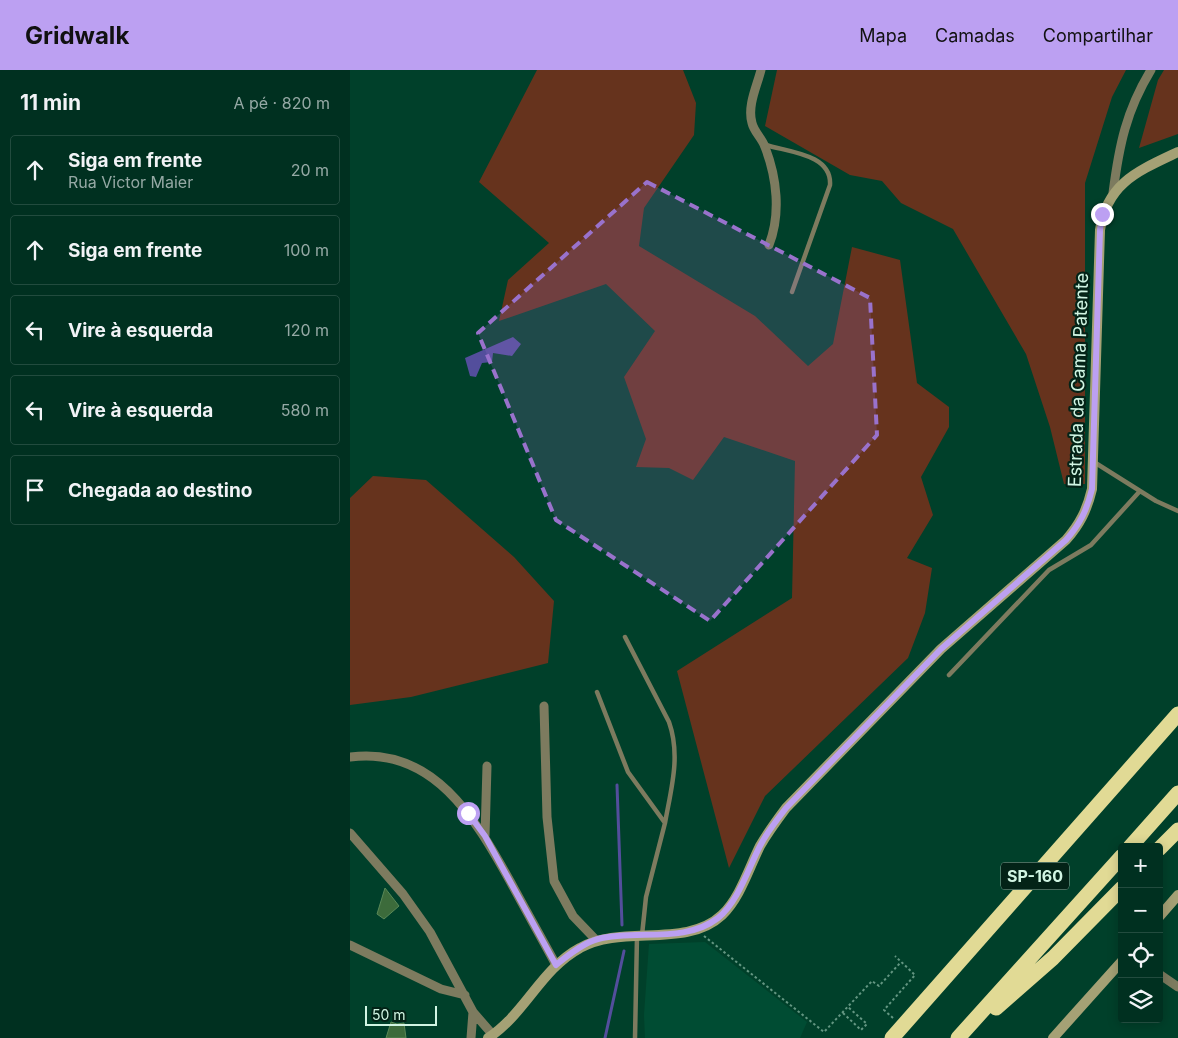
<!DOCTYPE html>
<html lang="pt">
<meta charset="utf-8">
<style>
:root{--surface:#003020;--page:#0a3829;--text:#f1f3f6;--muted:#95a9a5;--line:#224b3e;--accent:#bca0f2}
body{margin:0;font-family:Inter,sans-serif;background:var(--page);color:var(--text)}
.controls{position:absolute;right:15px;bottom:15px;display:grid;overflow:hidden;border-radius:5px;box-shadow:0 2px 12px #0003}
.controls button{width:45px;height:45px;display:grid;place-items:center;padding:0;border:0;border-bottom:1px solid var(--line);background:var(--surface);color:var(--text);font:25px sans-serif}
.scale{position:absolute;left:15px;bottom:12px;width:72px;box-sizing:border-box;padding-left:5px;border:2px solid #d1f5e3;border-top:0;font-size:14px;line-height:18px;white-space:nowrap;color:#d1f5e3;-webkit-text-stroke:4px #032317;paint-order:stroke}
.stop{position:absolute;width:15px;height:15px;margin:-11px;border:4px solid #bca0f2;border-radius:50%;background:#fff}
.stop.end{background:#bca0f2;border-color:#fff;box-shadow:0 1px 5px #0008}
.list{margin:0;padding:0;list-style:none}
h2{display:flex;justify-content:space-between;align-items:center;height:65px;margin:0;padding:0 20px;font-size:21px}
h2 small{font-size:16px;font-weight:400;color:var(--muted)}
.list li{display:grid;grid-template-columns:32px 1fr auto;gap:15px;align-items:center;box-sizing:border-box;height:70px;margin:0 10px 10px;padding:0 10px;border:1px solid var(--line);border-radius:5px}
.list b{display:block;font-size:19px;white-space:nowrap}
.list p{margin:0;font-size:16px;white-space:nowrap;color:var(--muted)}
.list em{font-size:16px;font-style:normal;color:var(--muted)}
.icon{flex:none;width:28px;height:28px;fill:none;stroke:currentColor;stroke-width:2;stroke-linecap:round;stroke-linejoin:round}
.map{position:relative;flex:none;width:828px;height:968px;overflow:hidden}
header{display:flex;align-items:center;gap:30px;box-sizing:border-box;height:70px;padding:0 25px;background:var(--accent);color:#111}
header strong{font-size:24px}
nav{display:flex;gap:28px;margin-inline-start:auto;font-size:18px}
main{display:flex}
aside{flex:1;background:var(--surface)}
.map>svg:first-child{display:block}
.built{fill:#004c33}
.green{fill:#66331d}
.water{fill:#534e9c}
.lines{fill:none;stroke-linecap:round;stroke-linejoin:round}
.stream{stroke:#534e9c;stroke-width:3}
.building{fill:#3c6b3b;stroke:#598857}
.path{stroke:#639682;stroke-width:2;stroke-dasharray:2.5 2.5;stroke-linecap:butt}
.lane{stroke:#7d7b5f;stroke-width:4.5}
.street{stroke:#7d7b5f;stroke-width:9}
.secondary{stroke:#a5a175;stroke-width:10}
.highway{stroke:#e1da95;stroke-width:15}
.route{stroke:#bca0f2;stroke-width:6}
.marked{fill:#9972cc;fill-opacity:0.2;stroke:#9972cc;stroke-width:4;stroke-dasharray:10 6;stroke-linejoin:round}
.labels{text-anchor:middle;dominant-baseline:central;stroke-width:4.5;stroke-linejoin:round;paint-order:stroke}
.shield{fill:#032317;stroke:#93b6a6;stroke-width:1}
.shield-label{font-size:16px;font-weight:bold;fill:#d1f5e3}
.street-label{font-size:18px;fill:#d1f5e3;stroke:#032317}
</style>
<header>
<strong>Gridwalk</strong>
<nav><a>Mapa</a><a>Camadas</a><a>Compartilhar</a></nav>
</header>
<main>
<aside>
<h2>11 min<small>A pé · 820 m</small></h2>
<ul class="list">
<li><svg class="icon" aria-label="ahead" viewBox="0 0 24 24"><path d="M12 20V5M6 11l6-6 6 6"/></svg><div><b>Siga em frente</b><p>Rua Victor Maier</p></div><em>20 m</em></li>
<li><svg class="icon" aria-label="ahead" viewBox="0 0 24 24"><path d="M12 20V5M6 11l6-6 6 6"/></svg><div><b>Siga em frente</b></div><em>100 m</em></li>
<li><svg class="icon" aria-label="left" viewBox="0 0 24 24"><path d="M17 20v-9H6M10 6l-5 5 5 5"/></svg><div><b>Vire à esquerda</b></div><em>120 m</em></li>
<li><svg class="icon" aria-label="left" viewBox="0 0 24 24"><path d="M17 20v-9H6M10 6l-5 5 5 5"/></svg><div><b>Vire à esquerda</b></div><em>580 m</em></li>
<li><svg class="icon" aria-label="arrive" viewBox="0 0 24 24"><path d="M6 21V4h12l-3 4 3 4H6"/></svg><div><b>Chegada ao destino</b></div></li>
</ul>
</aside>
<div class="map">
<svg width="828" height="968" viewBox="0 0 828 968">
<rect width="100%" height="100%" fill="#00402a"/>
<!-- built -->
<path class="built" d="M 355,872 L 457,952 L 450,968 L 295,968 L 294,945 L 299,874 Z"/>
<!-- green -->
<path class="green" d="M 187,0 L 333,0 L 346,33 L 344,65 L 294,138 L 289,176 L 405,246 L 458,296 L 483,274 L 502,177 L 550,190 L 567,313 L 599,337 L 599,357 L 571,407 L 583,445 L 557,488 L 582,498 L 575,543 L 558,588 L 415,726 L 379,798 L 327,601 L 442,528 L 445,391 L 374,367 L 343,410 L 319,398 L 286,397 L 296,369 L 274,307 L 305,261 L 256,214 L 149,251 L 158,210 L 199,173 L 129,112 Z
M 427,0 L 776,0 L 762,27 L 735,113 L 735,414 L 714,414 L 700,357 L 676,284 L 603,159 L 551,133 L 532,111 L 500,105 L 415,56 Z
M 814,0 L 828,0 L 828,64 L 789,78 L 808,10 Z
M 23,406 L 76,410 L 164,487 L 204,531 L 198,593 L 61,627 L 0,635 L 0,428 Z"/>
<!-- water -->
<path class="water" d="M 163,267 L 171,274 L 162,286 L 143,283 L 142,292 L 132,293 L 126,307 L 120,306 L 115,288 Z"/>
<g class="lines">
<!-- stream -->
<path class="stream" d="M 267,715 L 272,855
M 255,968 L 274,881"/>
</g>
<!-- building -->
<path class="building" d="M 35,818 L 49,836 L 34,849 L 27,844 Z
M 41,952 L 47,954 L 54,953 L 56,968 L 36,968 Z"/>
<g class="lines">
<!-- path -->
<path class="path" d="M 354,866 L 474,962 L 522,911 L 529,916 L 551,892
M 493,943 L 511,960 L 517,954 L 498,937
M 543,948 L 534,940 L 565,905 L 545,886"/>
<!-- lane -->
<path class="lane" d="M 416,75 C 438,82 482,84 480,115 L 442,222
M 744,392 L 806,431 L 828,441
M 275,567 L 319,652 C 331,686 321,719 315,753
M 599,605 L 699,500 L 741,475 L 790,421
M 247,622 L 278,702 L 315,753 L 296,827 L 292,865
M 285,968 L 287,866"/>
<!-- street -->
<path class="street" d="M 411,0 C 407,16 397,36 402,53 C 404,62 412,68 415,77 C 427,108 431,144 419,175
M 763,123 C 769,76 776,41 801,0
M 194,636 L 197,747 L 204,811 L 223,846 L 246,870
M 0,687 C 83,676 125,748 160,811 C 175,839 191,867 206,895
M 0,763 L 53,824 L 80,862 L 123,942 L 143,965
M 135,766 L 137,696
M 0,875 L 91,919 L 115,925
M 809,904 L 828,917
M 121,968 L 123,942"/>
<!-- secondary -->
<path class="secondary" d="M 809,847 L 828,825
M 138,968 C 175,944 191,899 230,878 C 272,854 336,879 372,845 C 390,828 399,798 410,776 C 418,762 427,750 436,738 L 591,579 L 716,470 C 730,454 737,440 742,419 L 750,160 C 757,113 788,101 828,82
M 703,968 L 772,891"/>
<!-- highway -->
<path class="highway" d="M 780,777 L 828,723
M 809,779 L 828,760
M 646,938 L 703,888 L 772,818
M 542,968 L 828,644
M 608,968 L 772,786"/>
</g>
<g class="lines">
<!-- route -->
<path class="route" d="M 118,743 L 135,766 L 206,895 C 218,885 233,873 248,869 C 287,859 334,874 368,848 C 388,832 398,799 410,776 C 417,762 427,750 436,738 L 591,579 L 716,470 C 730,454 737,440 742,419 L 750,160 L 752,144"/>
</g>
<!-- marked area -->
<path class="marked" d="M 297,112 L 520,228 L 527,365 L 360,551 L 206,450 L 128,263 Z"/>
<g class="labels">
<!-- shield labels -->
<rect class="shield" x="651" y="792.5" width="68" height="27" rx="4"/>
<g class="shield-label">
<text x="685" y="806">SP-160</text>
</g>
<!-- street labels -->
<g class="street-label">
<text transform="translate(728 310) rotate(-88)">Estrada da Cama Patente</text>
</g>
</g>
</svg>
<div class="controls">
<button>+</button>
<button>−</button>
<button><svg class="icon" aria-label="locate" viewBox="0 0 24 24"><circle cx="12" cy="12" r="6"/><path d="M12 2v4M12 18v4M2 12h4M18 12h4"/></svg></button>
<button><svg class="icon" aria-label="layers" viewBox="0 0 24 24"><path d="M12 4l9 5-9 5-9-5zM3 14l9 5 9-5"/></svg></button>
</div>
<div class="scale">50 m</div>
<div class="stop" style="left:118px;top:743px"></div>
<div class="stop end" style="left:752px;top:144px"></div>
</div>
</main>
